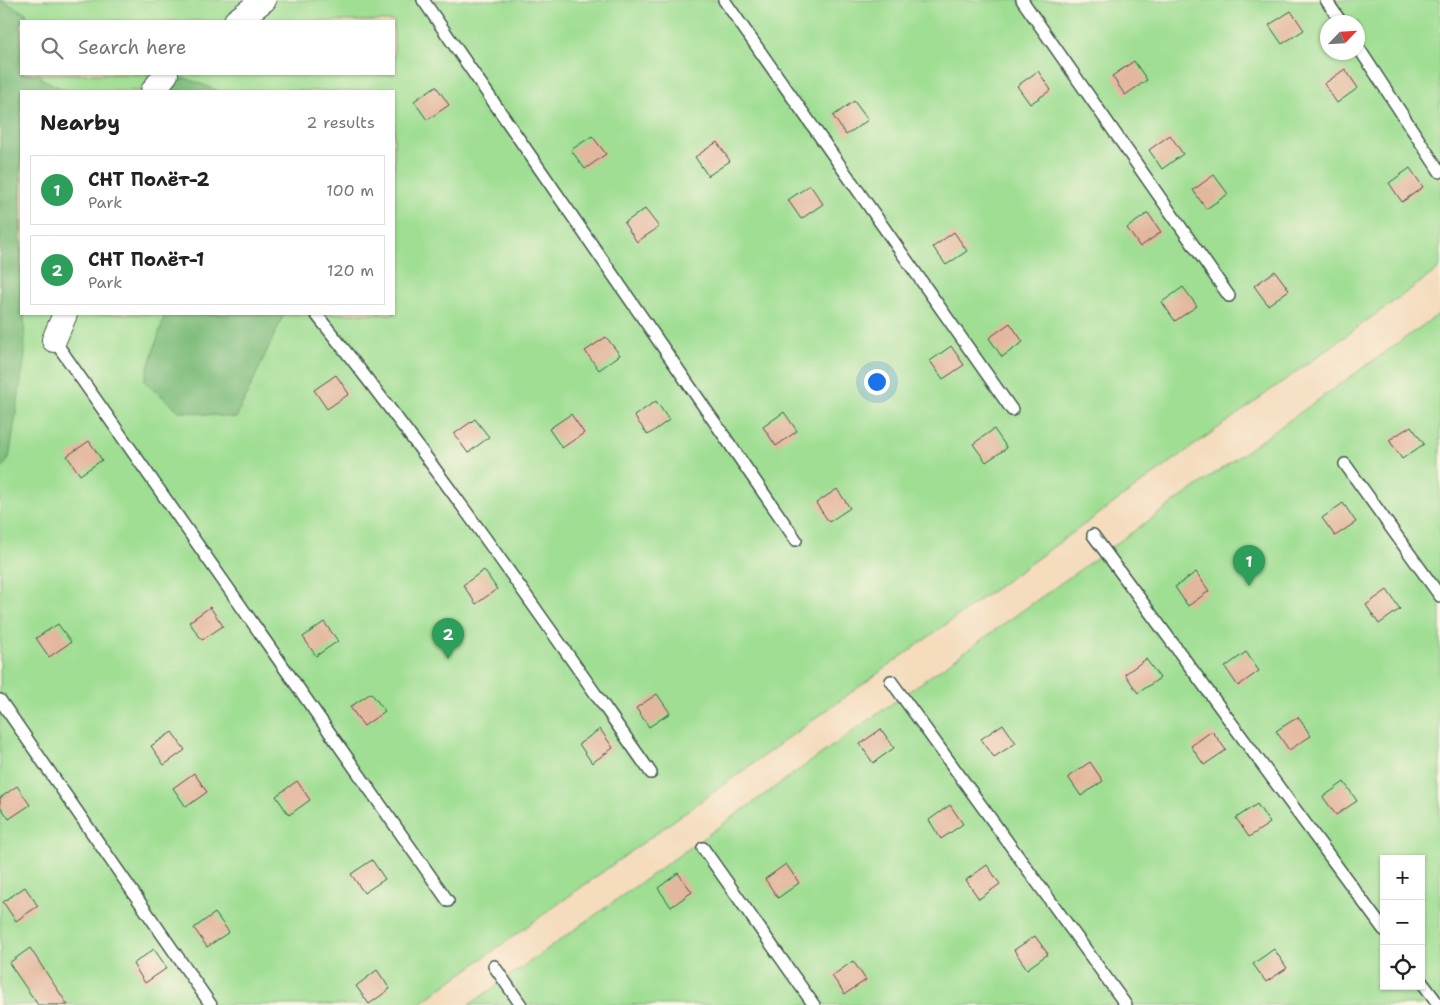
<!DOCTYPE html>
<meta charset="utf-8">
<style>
:root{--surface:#fff;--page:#f2f2f2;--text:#222;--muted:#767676;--line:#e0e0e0;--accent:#d1495b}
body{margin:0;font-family:"Shantell Sans",sans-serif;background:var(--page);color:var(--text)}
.controls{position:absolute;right:15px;bottom:15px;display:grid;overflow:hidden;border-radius:0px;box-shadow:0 1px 4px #0004}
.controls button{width:45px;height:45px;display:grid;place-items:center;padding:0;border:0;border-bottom:1px solid var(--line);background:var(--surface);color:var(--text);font:25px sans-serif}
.compass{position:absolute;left:1320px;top:15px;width:45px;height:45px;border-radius:50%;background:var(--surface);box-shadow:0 1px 4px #0004;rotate:65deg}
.you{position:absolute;left:876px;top:381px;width:18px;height:18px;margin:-12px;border:4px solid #fff;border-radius:50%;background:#1a73e8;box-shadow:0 0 0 8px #1a73e833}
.badge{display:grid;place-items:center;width:32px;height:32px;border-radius:50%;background:var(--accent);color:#fff;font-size:16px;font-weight:700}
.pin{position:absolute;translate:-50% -41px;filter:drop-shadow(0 1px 2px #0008)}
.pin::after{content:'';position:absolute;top:26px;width:18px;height:15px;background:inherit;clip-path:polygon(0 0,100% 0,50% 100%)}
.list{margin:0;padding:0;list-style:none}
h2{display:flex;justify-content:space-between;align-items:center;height:65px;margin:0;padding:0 20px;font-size:21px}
h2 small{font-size:16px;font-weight:400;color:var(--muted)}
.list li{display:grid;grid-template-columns:32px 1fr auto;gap:15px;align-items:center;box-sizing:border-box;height:70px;margin:0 10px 10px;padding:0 10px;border:1px solid var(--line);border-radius:0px}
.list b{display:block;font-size:19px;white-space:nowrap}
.list p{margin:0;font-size:16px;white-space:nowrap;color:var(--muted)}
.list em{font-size:16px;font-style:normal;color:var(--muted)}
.icon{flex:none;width:28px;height:28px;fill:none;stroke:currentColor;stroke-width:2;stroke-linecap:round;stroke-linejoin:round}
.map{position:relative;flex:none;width:1440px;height:1005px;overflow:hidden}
.search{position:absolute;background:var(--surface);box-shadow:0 1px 4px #0004;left:20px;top:20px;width:375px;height:55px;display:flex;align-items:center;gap:12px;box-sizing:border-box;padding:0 18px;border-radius:0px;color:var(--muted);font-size:19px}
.panel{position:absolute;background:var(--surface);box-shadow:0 1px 4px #0004;left:20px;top:90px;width:375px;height:225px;border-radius:0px}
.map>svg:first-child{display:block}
.green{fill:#9fde93;stroke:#5f8e64;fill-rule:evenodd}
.forest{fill:#7fbd7d;stroke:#4f7d58}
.building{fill:#e3b79d}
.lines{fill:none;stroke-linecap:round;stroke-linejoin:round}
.service-casing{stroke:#3f5549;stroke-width:14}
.minor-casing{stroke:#3f5549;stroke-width:26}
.service{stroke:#fff;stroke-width:11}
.minor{stroke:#fff;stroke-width:24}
</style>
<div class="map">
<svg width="1440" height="1005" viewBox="0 0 1440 1005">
<rect width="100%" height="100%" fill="#fcf5e5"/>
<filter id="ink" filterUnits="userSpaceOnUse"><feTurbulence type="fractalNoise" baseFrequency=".02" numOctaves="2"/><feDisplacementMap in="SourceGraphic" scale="10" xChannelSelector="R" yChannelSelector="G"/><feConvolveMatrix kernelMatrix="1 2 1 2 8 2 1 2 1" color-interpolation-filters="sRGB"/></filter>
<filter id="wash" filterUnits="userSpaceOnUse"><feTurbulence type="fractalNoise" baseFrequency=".0096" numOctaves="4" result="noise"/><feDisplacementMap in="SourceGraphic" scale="20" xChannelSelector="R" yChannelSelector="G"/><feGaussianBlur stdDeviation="1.12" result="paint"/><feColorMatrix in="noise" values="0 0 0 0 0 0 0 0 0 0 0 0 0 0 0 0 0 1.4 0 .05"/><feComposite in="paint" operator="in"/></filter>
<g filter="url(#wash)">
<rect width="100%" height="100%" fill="#f4dcbd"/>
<!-- green -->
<path class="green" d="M 0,0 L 1440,0 L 1440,268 L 418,1005 L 0,1005 ZM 21,21 L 394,21 L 394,74 L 21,74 ZM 1328,22 L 1358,22 L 1358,52 L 1328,52 ZM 21,91 L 394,91 L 394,314 L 21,314 Z
M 1440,313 L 1440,1005 L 469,1005 ZM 1384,859 L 1421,859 L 1421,986 L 1384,986 Z"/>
<!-- forest -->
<path class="forest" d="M 0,0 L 26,13 L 28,21 L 21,21 L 21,74 L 40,74 L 42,79 L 67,91 L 21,91 L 21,314 L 24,314 L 25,355 L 9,459 L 0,470 Z
M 185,78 L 219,91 L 162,91 L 166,86 Z
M 165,314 L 284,314 L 236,418 L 179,411 L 144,381 Z"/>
<g id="blocks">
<!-- building -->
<path class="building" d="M 1291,11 L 1304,30 L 1282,44 L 1269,25 Z
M 1134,61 L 1147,80 L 1125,95 L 1112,76 Z
M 1345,69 L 1358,88 L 1337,103 L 1324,84 Z
M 1038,71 L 1051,90 L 1030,104 L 1017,86 Z
M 436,86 L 449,105 L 427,120 L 414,101 Z
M 854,101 L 868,120 L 846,135 L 833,116 Z
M 1170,135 L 1183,154 L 1162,169 L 1149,150 Z
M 592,136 L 606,154 L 585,169 L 571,150 Z
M 717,142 L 730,161 L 708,176 L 695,157 Z
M 1410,168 L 1423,187 L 1402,202 L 1389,183 Z
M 1214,175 L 1228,194 L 1206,209 L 1193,190 Z
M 810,185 L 823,204 L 801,219 L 788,200 Z
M 645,209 L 659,227 L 637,242 L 624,223 Z
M 1148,213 L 1161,232 L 1140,247 L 1127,228 Z
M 954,232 L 967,251 L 946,265 L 933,247 Z
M 1275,271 L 1289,290 L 1268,305 L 1254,286 Z
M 1183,287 L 1197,306 L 1175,321 L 1162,302 Z
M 1010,323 L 1023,342 L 1002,357 L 989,338 Z
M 606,337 L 620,355 L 599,370 L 585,351 Z
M 951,346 L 964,365 L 943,379 L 930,361 Z
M 336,375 L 349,394 L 327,409 L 314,390 Z
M 656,401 L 669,420 L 648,435 L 634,416 Z
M 784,412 L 797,431 L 776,446 L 763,427 Z
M 571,414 L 584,433 L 562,448 L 549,429 Z
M 475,419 L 489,437 L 468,453 L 454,434 Z
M 1411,426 L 1424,444 L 1402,459 L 1389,440 Z
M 994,429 L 1007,448 L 986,462 L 973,444 Z
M 89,441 L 102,460 L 80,475 L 67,456 Z
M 837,489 L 850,508 L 829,522 L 816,503 Z
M 1343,503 L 1356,522 L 1335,536 L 1322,518 Z
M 484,570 L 497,589 L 476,604 L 463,585 Z
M 1196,572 L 1209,591 L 1188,606 L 1175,587 Z
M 1387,590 L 1400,609 L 1379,624 L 1366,605 Z
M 210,607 L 223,626 L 202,640 L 189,622 Z
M 324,622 L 338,641 L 316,656 L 303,637 Z
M 58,624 L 71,642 L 49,657 L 36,638 Z
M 1246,652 L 1259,671 L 1238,686 L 1225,667 Z
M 1146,659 L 1160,678 L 1138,693 L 1125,674 Z
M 371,693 L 385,711 L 364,726 L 350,707 Z
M 657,694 L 670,713 L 649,727 L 636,708 Z
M 1298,717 L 1311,736 L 1289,750 L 1276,731 Z
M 1003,724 L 1016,743 L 994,757 L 981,739 Z
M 600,729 L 613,748 L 592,763 L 579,744 Z
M 881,729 L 894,748 L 873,763 L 860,744 Z
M 1212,731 L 1226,750 L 1204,765 L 1191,746 Z
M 172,732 L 185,750 L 164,765 L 151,746 Z
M 1090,762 L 1103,781 L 1081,796 L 1068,777 Z
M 194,773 L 207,792 L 186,807 L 173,788 Z
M 297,781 L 310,800 L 289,815 L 276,796 Z
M 1344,782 L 1357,801 L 1336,815 L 1323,797 Z
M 17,786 L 30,805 L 9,819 L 0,806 L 0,798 Z
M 1257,804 L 1270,823 L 1249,837 L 1236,818 Z
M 950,805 L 963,824 L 941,839 L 929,820 Z
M 372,860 L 385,879 L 364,893 L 351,874 Z
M 786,864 L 799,883 L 778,898 L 765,879 Z
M 987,865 L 1000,884 L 979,899 L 966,880 Z
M 678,873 L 692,892 L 671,907 L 658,888 Z
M 25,887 L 38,906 L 16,921 L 3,902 Z
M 215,913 L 229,932 L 207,947 L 194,928 Z
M 1035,936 L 1048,954 L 1027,969 L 1014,950 Z
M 30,948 L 43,968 L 68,1005 L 38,1005 L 9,963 Z
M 154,949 L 167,968 L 145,983 L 133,964 Z
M 1274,949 L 1287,968 L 1266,982 L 1253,964 Z
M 853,961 L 866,980 L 845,994 L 832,976 Z
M 377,970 L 390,989 L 369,1004 L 356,986 Z"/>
</g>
</g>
<g filter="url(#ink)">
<use href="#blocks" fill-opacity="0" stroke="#3f5549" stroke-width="1"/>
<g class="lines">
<defs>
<path id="service" d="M 423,0 L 796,540
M 724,0 L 1012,410
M 1022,0 L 1229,296
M 1326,0 L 1341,22
M 1358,47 L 1440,172
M 316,314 C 435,462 542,618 651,773
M 54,340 L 448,901
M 1345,464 L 1440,596
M 1093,535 L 1384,930
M 891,681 L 1126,1005
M 0,700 L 211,1005
M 703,848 L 814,1005
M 494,966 L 521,1005
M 1421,981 L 1439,1005"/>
<path id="minor" d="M 236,21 L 264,0
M 153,91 L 166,74
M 54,340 L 65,314"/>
</defs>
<!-- service casing -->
<use href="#service" class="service-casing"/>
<!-- minor casing -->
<use href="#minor" class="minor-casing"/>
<!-- service -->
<use href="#service" class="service"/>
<!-- minor -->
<use href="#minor" class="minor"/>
</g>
</g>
</svg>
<div class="controls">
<button>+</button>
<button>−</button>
<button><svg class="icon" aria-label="locate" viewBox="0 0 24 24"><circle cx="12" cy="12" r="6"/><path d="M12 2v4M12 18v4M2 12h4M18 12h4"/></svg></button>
</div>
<svg class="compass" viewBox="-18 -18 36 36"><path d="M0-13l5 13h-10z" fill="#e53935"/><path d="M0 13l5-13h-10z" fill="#767676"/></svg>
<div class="you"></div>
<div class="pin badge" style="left:1249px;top:586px;background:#2e9e5b">1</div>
<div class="pin badge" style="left:448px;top:659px;background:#2e9e5b">2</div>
<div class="search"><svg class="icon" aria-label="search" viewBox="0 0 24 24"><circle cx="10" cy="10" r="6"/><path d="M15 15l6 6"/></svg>Search here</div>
<section class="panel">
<h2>Nearby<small>2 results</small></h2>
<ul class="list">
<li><span class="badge" style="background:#2e9e5b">1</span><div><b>СНТ Полёт-2</b><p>Park</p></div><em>100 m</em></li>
<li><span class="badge" style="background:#2e9e5b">2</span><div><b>СНТ Полёт-1</b><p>Park</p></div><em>120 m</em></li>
</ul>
</section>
</div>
